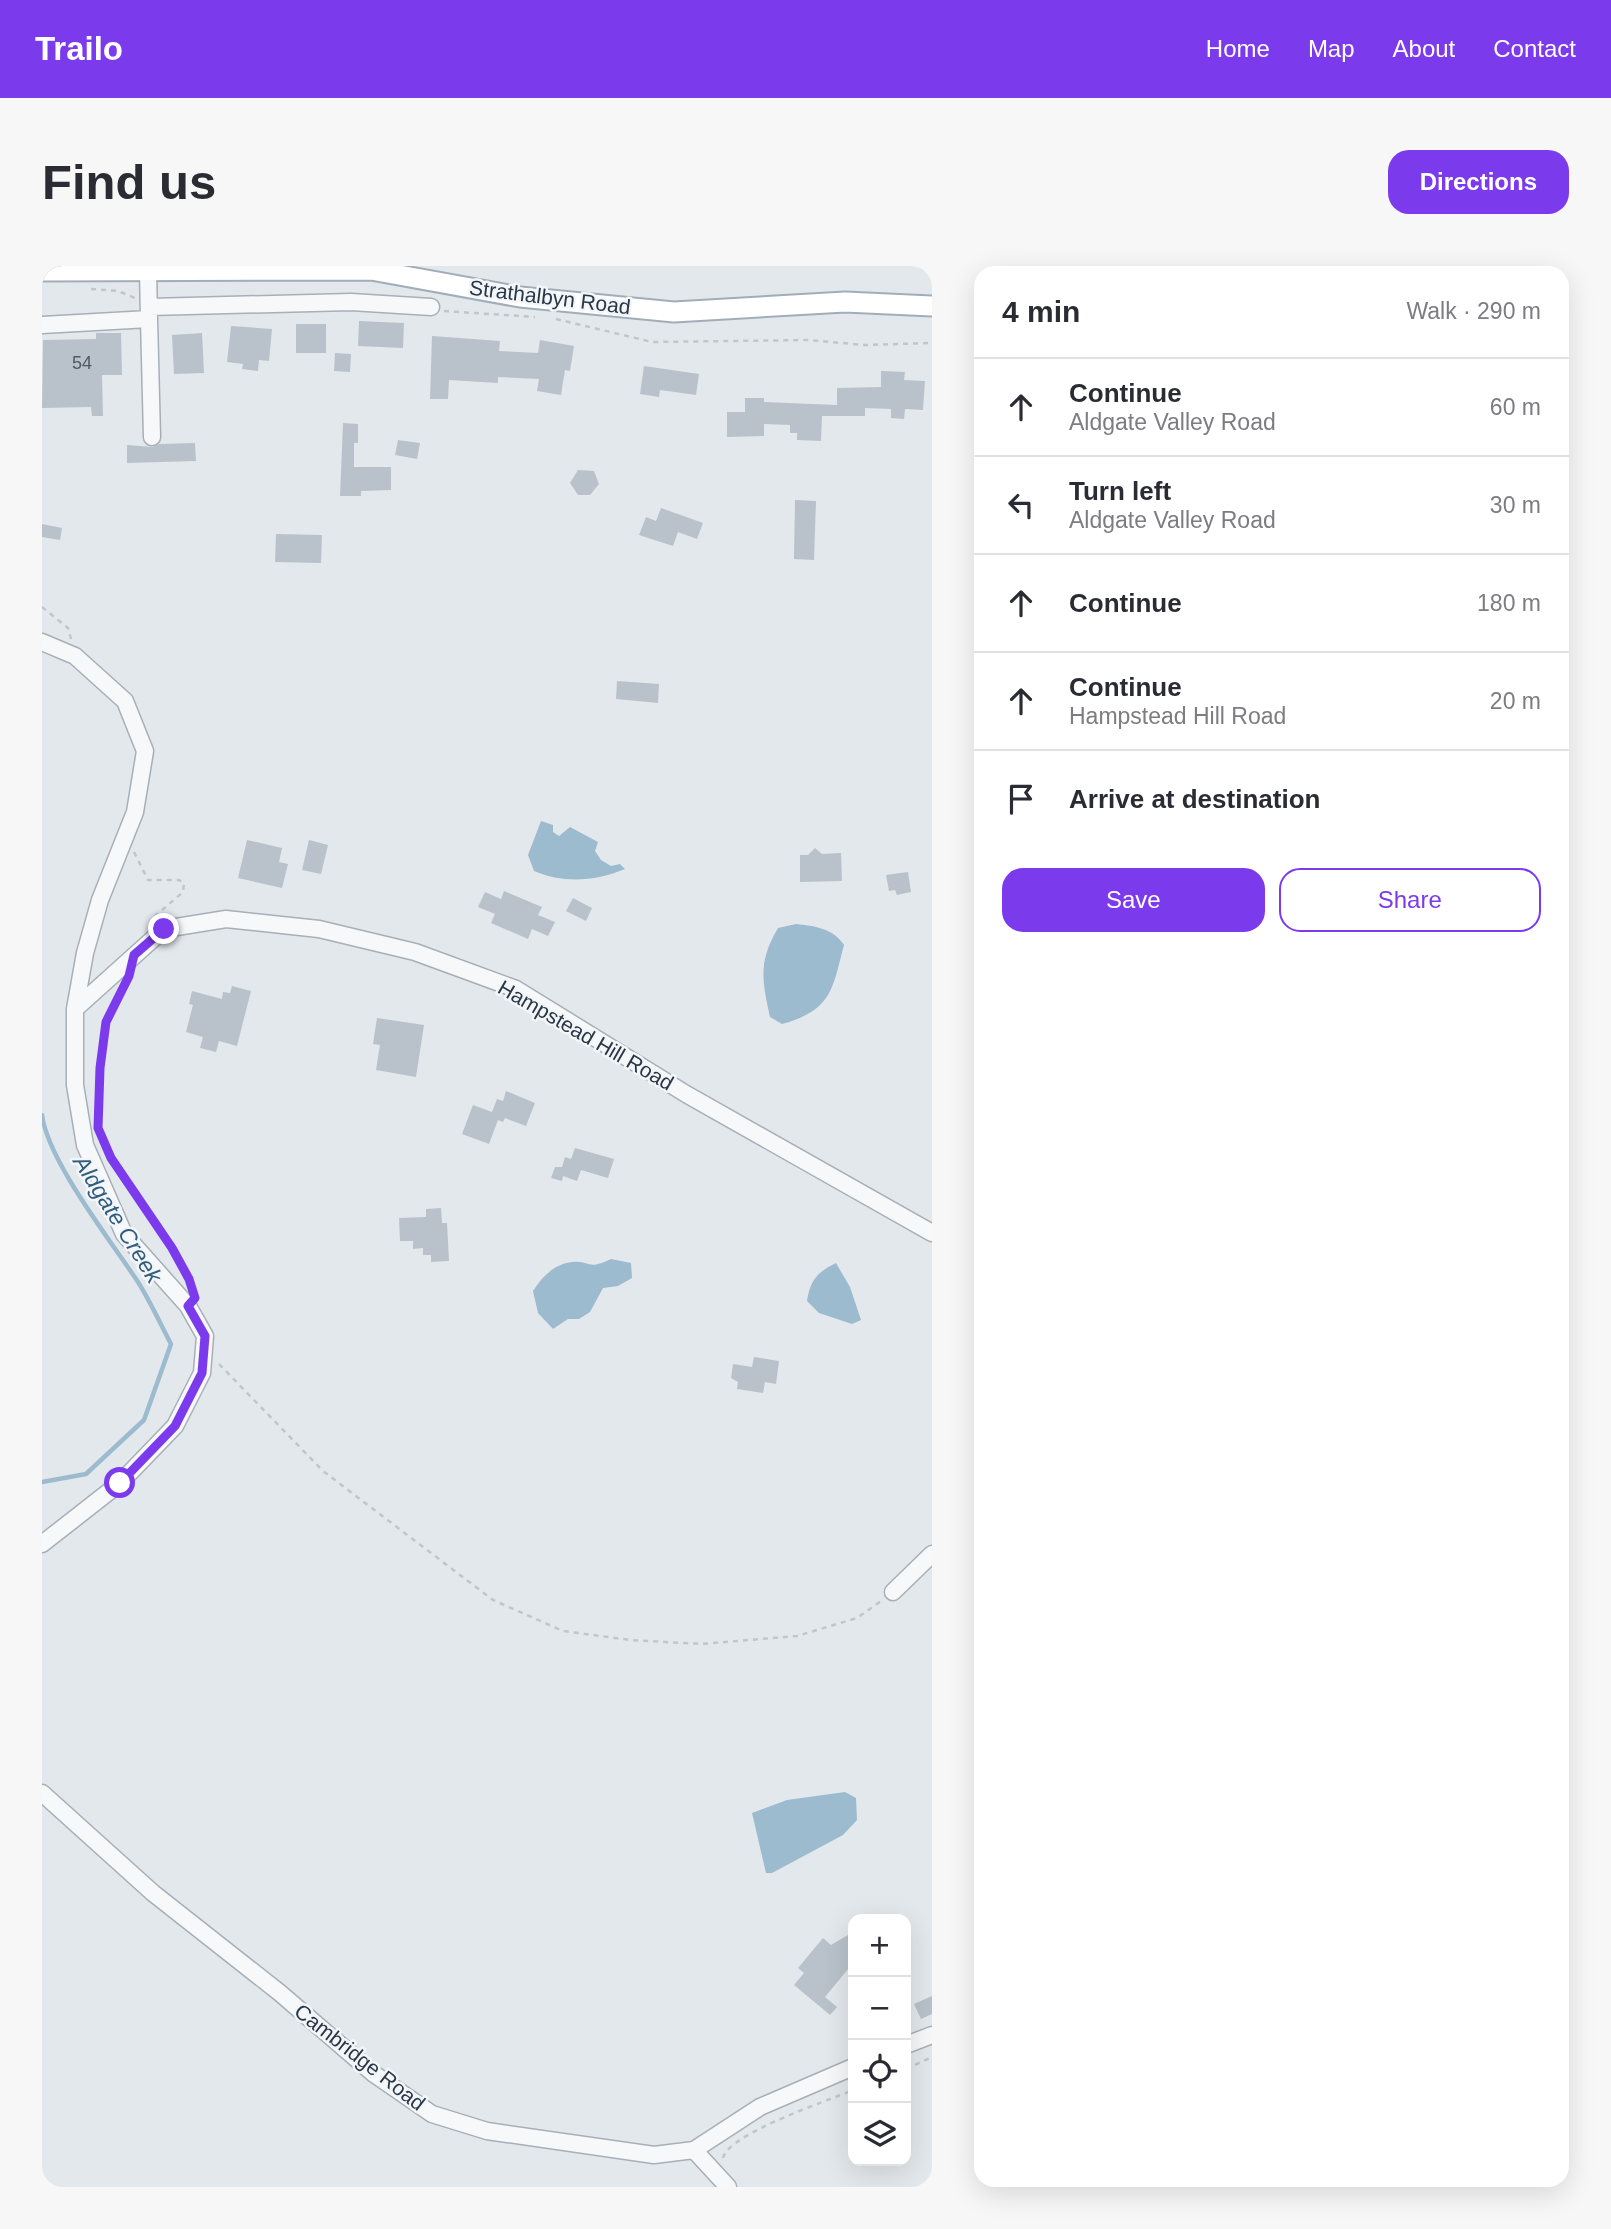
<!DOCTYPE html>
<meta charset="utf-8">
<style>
:root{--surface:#fff;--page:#f7f7f7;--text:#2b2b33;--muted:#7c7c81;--line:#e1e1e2;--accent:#7c3aed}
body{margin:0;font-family:Helvetica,sans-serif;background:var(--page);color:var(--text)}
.controls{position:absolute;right:21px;bottom:21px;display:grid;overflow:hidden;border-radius:14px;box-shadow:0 7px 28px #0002}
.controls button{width:63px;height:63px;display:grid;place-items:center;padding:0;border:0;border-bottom:2px solid var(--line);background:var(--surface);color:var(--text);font:35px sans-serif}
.stop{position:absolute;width:21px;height:21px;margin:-16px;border:5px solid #7c3aed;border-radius:50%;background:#fff}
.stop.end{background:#7c3aed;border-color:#fff;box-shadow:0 2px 7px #0008}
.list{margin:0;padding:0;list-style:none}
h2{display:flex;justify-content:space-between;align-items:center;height:91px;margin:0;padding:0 28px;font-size:30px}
h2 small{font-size:23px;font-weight:400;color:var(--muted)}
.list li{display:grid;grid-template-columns:46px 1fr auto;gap:21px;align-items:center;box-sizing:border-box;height:98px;padding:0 28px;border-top:2px solid var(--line)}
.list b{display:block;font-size:26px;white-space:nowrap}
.list p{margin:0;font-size:23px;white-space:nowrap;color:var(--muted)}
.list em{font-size:23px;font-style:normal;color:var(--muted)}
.actions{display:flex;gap:14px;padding:21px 28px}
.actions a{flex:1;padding:16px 0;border:2px solid var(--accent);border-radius:21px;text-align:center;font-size:24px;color:var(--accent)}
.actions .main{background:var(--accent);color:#fff}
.icon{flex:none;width:38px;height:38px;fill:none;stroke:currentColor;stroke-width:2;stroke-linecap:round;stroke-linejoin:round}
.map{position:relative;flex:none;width:890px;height:1921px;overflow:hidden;border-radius:21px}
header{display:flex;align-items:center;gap:42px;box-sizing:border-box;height:98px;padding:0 35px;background:var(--accent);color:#fff}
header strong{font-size:33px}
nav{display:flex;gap:38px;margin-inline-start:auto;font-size:24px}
.intro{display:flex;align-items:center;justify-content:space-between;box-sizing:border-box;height:168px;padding:0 42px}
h1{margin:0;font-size:49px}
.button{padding:18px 32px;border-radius:21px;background:var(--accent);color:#fff;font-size:24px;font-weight:700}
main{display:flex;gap:42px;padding:0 42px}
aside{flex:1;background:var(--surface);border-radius:21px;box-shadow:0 7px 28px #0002}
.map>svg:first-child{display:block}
.water{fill:#9cbbce}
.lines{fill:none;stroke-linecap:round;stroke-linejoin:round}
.stream{stroke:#9cbbce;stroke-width:4.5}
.building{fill:#b9c2ca}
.minor-casing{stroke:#a7afb7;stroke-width:19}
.major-casing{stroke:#a1aeb9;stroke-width:23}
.path{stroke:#c1c6cb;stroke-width:2.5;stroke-dasharray:5 5;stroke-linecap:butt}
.minor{stroke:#f6f8fa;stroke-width:16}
.major{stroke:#fff;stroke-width:19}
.route{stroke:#7c3aed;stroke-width:9}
.labels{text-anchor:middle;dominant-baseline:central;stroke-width:5;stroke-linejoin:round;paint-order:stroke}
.number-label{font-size:18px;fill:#4d5a67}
.street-label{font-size:21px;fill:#293746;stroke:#f3f6f9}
.water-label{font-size:23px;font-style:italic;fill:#305d7d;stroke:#f3f6f9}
</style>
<header>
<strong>Trailo</strong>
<nav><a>Home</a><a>Map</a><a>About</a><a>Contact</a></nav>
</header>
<div class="intro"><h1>Find us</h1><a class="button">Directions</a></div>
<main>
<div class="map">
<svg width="890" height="1921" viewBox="0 0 890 1921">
<rect width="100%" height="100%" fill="#e3e8ec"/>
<!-- water -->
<path class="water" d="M 499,555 L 511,559 L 511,566 L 517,570 L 528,561 L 556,576 L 553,585 L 559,594 L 569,600 L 578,598 L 583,603 C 554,615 522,618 492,605 L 486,589 Z
M 754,658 C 772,660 791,662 802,679 C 790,724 790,744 740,758 L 728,751 C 720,714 716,696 736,662 Z
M 569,993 L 589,997 L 590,1012 L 576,1020 L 561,1022 L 548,1046 L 537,1053 L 526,1053 L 511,1063 L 496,1047 L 491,1025 C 500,1011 512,998 530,996 C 549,994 544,1005 569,993 Z
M 794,997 L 808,1021 L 819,1054 L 810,1058 L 777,1047 L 765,1035 C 768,1015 775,1006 794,997 Z
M 803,1526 L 814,1532 L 815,1554 L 801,1569 L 730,1607 L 724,1607 L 710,1547 L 745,1534 Z"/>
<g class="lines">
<!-- stream -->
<path class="stream" d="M 0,849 C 6,895 69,975 96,1016 C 108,1035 118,1057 129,1078 L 102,1154 L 44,1208 L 0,1216"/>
</g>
<!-- building -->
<path class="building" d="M 317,55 L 362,57 L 361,82 L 316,80 Z
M 254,58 L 284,58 L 284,87 L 254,87 Z
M 189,60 L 230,63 L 227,95 L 217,94 L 216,105 L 200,103 L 201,98 L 185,96 Z
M 54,67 L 79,67 L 80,109 L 60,109 L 61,150 L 50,150 L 49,141 L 0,142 L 1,74 L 54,73 Z
M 160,67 L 162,107 L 132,108 L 130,69 Z
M 390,70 L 458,75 L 457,85 L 496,87 L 498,74 L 532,80 L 528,105 L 523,104 L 519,129 L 495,125 L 497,113 L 456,111 L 456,117 L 407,114 L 406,133 L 388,133 Z
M 293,87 L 309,88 L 308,106 L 292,105 Z
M 602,100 L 657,108 L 654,129 L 618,124 L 617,131 L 598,128 Z
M 839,105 L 863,106 L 862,114 L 883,115 L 881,144 L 863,143 L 862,153 L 849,152 L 849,143 L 823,142 L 823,150 L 780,150 L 779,175 L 755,174 L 755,167 L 748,167 L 748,159 L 722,158 L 722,170 L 685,171 L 685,146 L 703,146 L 703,132 L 722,132 L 722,136 L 795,139 L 795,122 L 839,121 Z
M 301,157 L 316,158 L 316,177 L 312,177 L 312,201 L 349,201 L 349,224 L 319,225 L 319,230 L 298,230 Z
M 356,174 L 378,177 L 375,193 L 353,189 Z
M 153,177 L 154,195 L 85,197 L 85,179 L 111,181 L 117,178 Z
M 536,204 L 552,205 L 557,218 L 548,229 L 536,229 L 528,217 Z
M 753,234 L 774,235 L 772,294 L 752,293 Z
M 619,242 L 661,257 L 655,273 L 636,266 L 631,280 L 597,269 L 604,251 L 614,255 Z
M 0,258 L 20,262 L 18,274 L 0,271 Z
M 234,268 L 280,269 L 279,297 L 233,296 Z
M 575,415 L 617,418 L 616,437 L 574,433 Z
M 205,574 L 240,582 L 237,596 L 246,598 L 240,622 L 196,612 Z
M 267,574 L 286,579 L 279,608 L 260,604 Z
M 773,582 L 780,588 L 799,587 L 800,615 L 758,616 L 758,589 L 766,589 Z
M 866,606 L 869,626 L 855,629 L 853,624 L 847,625 L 844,609 Z
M 462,625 L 500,641 L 496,649 L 513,656 L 506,670 L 490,663 L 486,673 L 449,657 L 453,648 L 436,641 L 443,626 L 459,633 Z
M 531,632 L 550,642 L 544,655 L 524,645 Z
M 190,720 L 209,725 L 195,780 L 177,775 L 174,786 L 158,782 L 161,771 L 144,766 L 151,739 L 147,738 L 150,725 L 180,733 L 181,726 L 188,727 Z
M 335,752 L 382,759 L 374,811 L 334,804 L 338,779 L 331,778 Z
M 464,825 L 493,837 L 484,860 L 463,852 L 461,856 L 456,854 L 447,878 L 420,868 L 431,839 L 450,846 L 455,833 L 461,835 Z
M 533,882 L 572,893 L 566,912 L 539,904 L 535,915 L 521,910 L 520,915 L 509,912 L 513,901 L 520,901 L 523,891 L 529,893 Z
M 399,942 L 400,957 L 405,957 L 407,995 L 389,996 L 389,989 L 381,989 L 381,982 L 371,983 L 371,975 L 358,975 L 357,952 L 384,951 L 384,943 Z
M 712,1091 L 737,1095 L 734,1118 L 723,1116 L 721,1127 L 695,1123 L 696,1116 L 689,1112 L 691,1098 L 710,1101 Z
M 811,1666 L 811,1697 L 783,1731 L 795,1741 L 788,1749 L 752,1719 L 762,1707 L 756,1702 L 781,1672 L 789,1679 Z
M 890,1730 L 890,1748 L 879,1753 L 872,1738 Z"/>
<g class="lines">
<defs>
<path id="minor" d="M 107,41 L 309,36 L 389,41
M 107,53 L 110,171
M 0,59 L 107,53 L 106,4
M 0,376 L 33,390 L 83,435 L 103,485 L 93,546 L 58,634 L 43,687 L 33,743 L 33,819 L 43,879 L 82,968 L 146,1040 L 163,1070 L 160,1107 L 133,1160 L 78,1217 L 0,1278
M 33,743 L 122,663 L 184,653 L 277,663 L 373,686 L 474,723 L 644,828 L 890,967
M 851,1326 L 890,1288
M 0,1527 L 111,1627 L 238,1727 L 332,1808 L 390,1848 L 445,1865 L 612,1889 L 652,1884 L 718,1841 L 811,1801
M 864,1779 L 890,1769
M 652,1884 L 686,1921"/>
<path id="major" d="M 0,5 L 329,4 L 478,31 L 632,46 L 803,36 L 890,40"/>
</defs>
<!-- minor casing -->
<use href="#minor" class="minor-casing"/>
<!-- major casing -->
<use href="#major" class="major-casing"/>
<!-- path -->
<path class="path" d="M 49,23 L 76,25 L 93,32
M 402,45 L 493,51
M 514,53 L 610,76 L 766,74 L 823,79 L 890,77
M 0,341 L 26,362 L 29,373
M 92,586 L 106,614 L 137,614 L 142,617 L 141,626 L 112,651
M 56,858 C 56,813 56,761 80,722
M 57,864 C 80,919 133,964 149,1021
M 177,1098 L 281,1205 L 451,1334 L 521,1365 L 588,1374 L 659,1378 L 755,1370 L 815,1352 L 839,1335
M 864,1803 L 890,1791
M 681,1892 C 687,1867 786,1835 811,1824"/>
<!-- minor -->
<use href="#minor" class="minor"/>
<!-- major -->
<use href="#major" class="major"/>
</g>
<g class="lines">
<!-- route -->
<path class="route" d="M 78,1217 L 133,1160 L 160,1107 L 163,1070 L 146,1040 L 153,1032 L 147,1013 L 130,982 L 69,892 L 56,862 L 58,802 L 64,756 L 87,710 L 92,689 L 122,663"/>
</g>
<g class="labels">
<!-- number labels -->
<g class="number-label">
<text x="40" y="97">54</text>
</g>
<!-- street labels -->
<g class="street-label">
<text transform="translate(508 31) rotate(7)">Strathalbyn Road</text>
<text transform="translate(544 769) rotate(30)">Hampstead Hill Road</text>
<text transform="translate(318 1791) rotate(38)">Cambridge Road</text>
</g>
<!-- water labels -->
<g class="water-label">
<text transform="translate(76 953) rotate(58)">Aldgate Creek</text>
</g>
</g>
</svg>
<div class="controls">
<button>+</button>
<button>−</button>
<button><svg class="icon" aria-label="locate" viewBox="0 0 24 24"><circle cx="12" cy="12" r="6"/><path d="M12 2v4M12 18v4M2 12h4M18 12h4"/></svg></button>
<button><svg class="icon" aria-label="layers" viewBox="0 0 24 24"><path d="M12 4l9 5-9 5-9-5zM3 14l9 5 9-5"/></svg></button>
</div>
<div class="stop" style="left:78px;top:1217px"></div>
<div class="stop end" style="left:122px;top:663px"></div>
</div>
<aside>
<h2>4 min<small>Walk · 290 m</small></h2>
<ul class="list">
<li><svg class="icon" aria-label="ahead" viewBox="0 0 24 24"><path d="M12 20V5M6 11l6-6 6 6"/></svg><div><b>Continue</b><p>Aldgate Valley Road</p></div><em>60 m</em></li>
<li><svg class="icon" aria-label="left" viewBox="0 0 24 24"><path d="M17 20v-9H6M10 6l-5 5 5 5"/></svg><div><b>Turn left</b><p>Aldgate Valley Road</p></div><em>30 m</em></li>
<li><svg class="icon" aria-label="ahead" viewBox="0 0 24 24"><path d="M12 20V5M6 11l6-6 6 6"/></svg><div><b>Continue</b></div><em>180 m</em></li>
<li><svg class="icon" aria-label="ahead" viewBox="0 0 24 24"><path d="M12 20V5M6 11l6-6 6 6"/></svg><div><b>Continue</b><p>Hampstead Hill Road</p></div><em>20 m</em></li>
<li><svg class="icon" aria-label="arrive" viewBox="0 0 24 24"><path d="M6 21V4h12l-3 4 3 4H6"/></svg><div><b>Arrive at destination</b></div></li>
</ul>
<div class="actions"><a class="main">Save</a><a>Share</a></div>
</aside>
</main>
